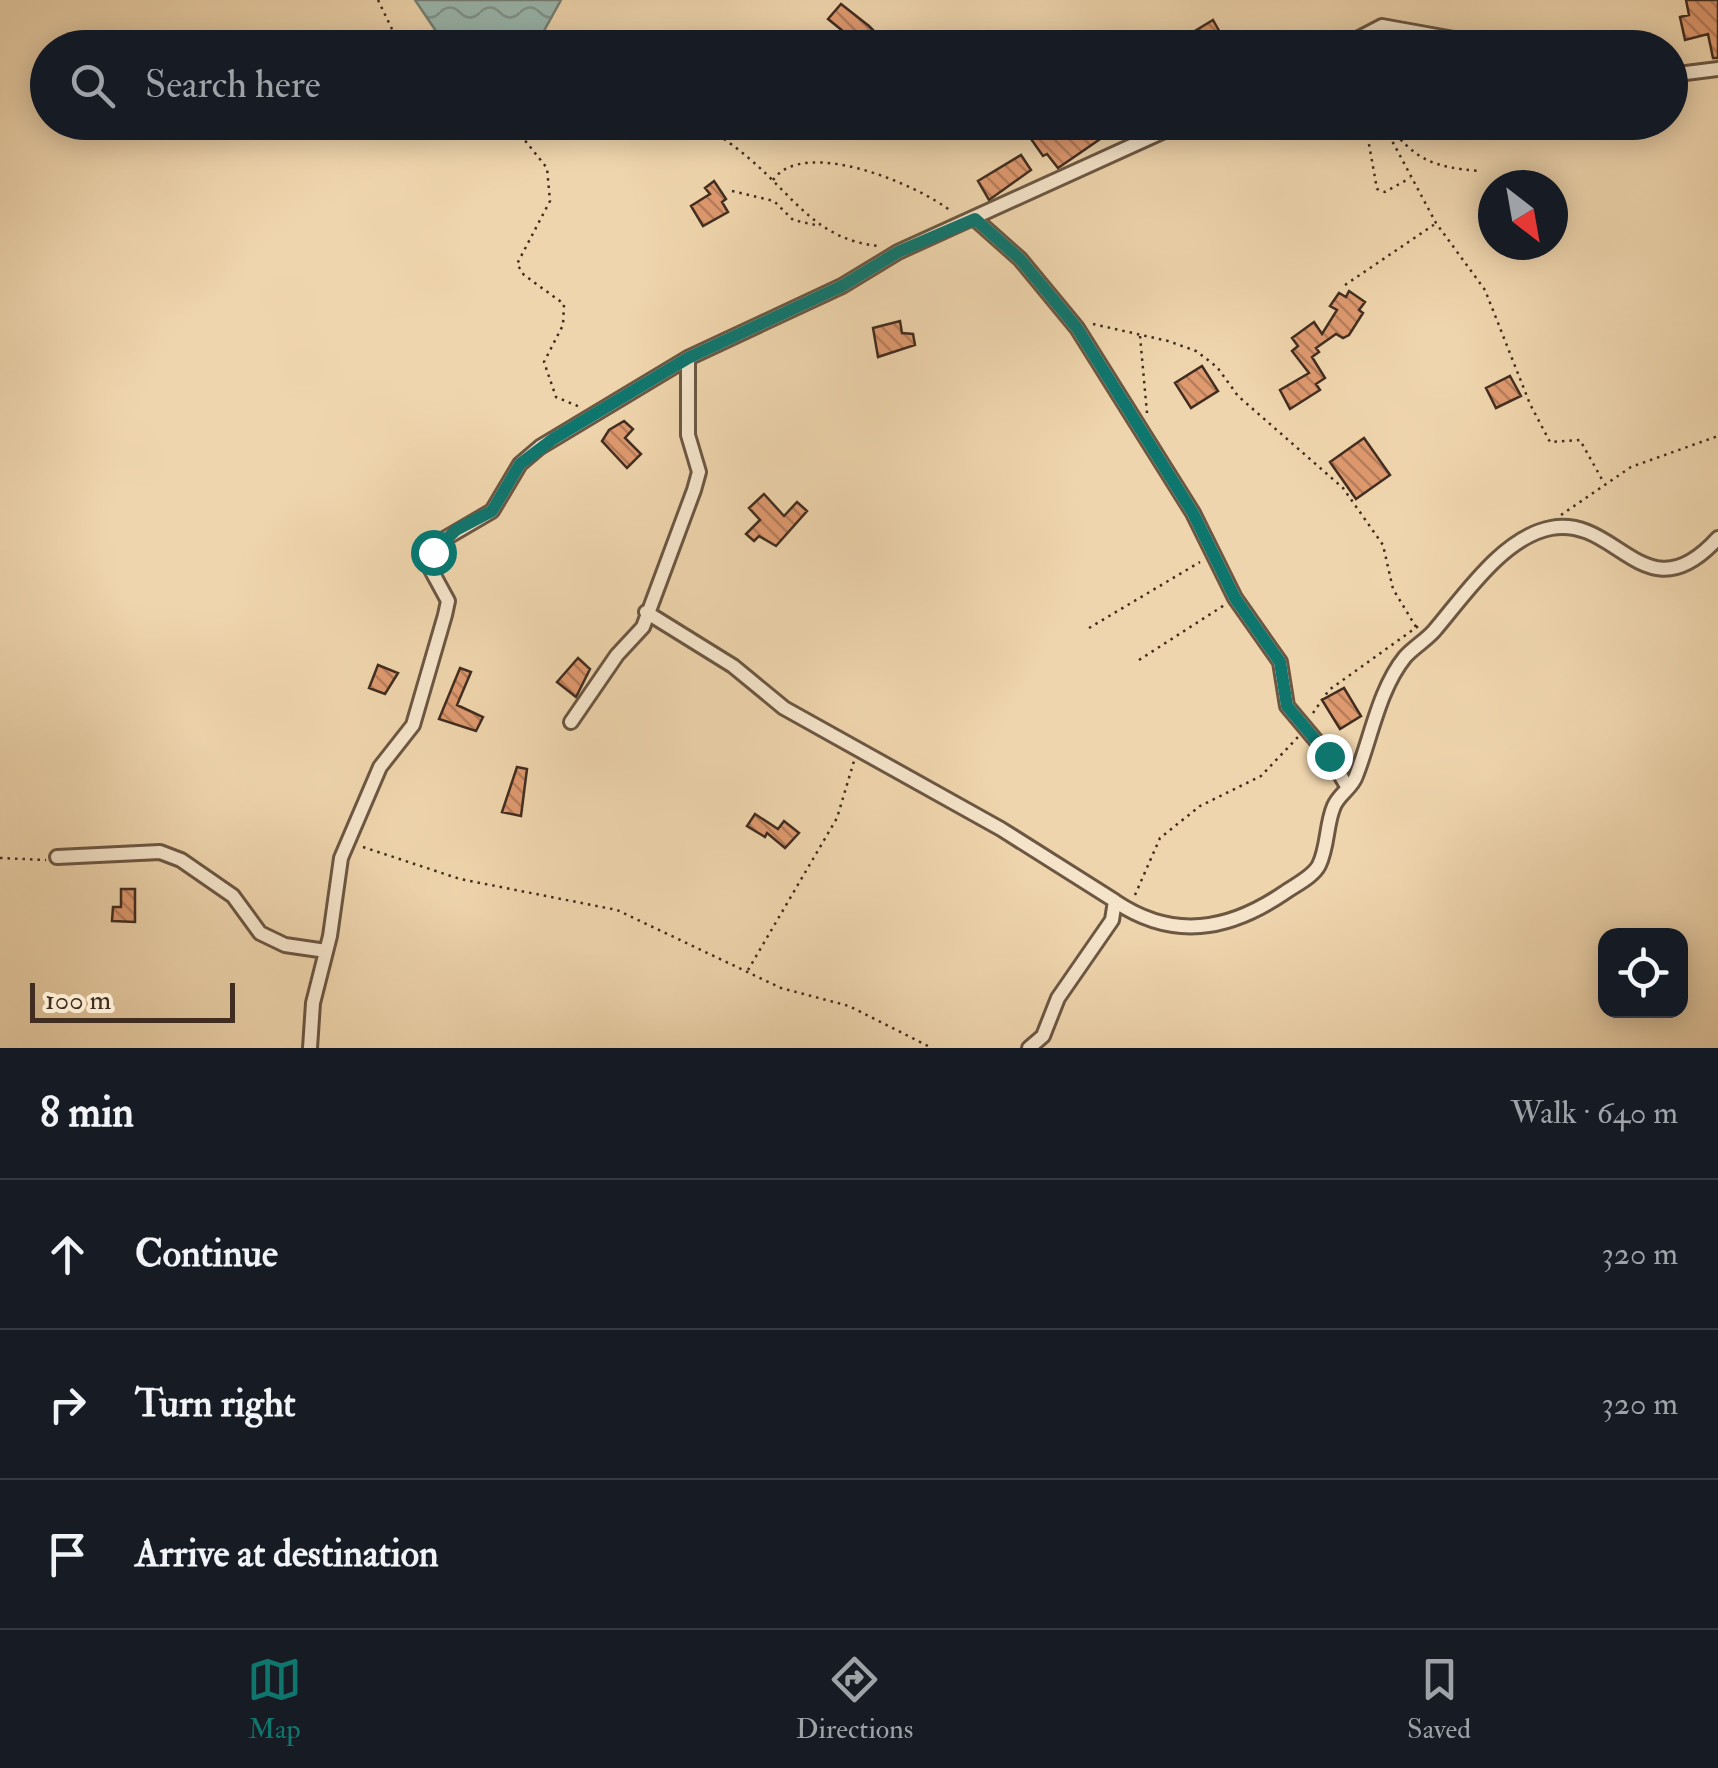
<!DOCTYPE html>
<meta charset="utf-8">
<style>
:root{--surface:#171b24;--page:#20242c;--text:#f1f3f6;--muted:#9ea1a6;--line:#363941;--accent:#0f766e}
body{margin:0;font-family:"IM FELL Double Pica",serif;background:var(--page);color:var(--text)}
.controls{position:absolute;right:30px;bottom:30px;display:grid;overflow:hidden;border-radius:20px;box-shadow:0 5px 25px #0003}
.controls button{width:90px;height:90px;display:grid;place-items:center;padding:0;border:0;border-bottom:2px solid var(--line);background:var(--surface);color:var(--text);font:50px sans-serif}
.compass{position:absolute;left:1478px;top:170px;width:90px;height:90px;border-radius:50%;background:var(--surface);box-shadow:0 5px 25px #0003;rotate:149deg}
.scale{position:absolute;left:30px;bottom:25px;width:205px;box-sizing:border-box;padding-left:10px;border:5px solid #412d20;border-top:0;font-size:28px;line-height:35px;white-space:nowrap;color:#412d20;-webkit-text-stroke:8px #f5e4ca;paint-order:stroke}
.stop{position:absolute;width:30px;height:30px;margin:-22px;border:8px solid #0f766e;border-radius:50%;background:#fff}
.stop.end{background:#0f766e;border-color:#fff;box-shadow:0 2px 10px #0008}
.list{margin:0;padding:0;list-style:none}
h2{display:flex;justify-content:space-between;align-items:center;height:130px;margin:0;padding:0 40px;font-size:42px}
h2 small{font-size:32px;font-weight:400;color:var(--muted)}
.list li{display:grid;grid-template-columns:65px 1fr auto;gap:30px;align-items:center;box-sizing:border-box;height:150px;padding:0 40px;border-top:2px solid var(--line)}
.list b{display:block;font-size:38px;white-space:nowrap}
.list em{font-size:32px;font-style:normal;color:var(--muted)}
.icon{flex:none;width:55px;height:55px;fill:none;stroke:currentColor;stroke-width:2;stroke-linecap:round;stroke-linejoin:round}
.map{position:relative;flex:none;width:1718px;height:1048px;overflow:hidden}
.search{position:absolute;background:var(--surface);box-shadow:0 5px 25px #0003;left:30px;right:30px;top:30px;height:110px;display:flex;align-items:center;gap:25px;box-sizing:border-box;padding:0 35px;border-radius:55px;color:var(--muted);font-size:38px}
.sheet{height:580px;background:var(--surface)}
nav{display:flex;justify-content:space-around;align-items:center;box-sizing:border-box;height:140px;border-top:2px solid var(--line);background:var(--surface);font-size:28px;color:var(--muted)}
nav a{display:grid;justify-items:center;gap:5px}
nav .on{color:var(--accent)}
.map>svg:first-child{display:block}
.water{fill:url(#water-waves);stroke:#768076;stroke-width:2.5}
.building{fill:url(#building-back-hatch);stroke:#412d20;stroke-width:2.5}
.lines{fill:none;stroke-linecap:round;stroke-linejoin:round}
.minor-casing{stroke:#6c5743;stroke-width:18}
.path{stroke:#412d20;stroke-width:2.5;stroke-dasharray:2.5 5;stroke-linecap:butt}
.minor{stroke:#f5e4ca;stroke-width:12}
.route{stroke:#0f766e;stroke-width:12}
</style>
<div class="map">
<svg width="1718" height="1048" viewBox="0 0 1718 1048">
<defs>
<pattern id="water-waves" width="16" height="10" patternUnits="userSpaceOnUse" patternTransform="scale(2.5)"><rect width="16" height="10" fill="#9ab8af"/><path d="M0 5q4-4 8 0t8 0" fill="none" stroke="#7f968e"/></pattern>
<pattern id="building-back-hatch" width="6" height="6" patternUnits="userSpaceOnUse" patternTransform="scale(2.5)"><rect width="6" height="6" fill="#df996f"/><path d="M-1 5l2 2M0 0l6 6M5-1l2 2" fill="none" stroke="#b67d5b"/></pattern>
</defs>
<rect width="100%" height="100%" fill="#efd5ad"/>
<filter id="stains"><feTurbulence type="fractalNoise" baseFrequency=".002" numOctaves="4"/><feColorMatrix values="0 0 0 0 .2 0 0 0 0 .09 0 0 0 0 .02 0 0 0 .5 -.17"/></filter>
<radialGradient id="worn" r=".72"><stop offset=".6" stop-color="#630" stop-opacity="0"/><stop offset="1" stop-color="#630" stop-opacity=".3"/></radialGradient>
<!-- water -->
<path class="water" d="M 415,0 L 561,0 L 535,47 L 437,48 L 440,37 Z"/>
<!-- building -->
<path class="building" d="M 1686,0 L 1718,0 L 1718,58 L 1713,58 L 1708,34 L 1685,40 L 1680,17 L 1689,15 Z
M 841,4 L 869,26 L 891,48 L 864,48 L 828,19 Z
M 1213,20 L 1222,36 L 1217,39 L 1220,44 L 1198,48 L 1190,34 Z
M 1019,122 L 1101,122 L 1109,133 L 1058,168 L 1047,154 L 1043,156 Z
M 1021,155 L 1031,170 L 989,200 L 978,181 Z
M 714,181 L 726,199 L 722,202 L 728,212 L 703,226 L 691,206 L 710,194 L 705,188 Z
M 1349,291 L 1365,302 L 1359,310 L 1363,313 L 1349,335 L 1343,338 L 1336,334 L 1316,348 L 1319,352 L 1312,357 L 1325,378 L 1316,384 L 1320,390 L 1290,409 L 1280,390 L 1309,373 L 1292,351 L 1298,346 L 1292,338 L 1314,322 L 1322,334 L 1337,310 L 1330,306 L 1339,293 L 1346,297 Z
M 900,321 L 902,333 L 913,334 L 915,345 L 878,357 L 873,328 Z
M 1202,366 L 1218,391 L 1191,408 L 1175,383 Z
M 1510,376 L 1521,396 L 1496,408 L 1486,388 Z
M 624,421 L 633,429 L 625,438 L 641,454 L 627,468 L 602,441 L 609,430 Z
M 1364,438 L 1390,475 L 1356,499 L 1330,462 Z
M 764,494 L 784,516 L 797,502 L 807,511 L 776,546 L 759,536 L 754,541 L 746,534 L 760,520 L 749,508 Z
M 578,658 L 590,669 L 576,697 L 557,682 Z
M 378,665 L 398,673 L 385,694 L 369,688 Z
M 460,668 L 471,672 L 457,705 L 483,717 L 476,731 L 439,719 Z
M 1344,688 L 1361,716 L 1340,729 L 1322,700 Z
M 517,767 L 527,769 L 521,816 L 502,812 Z
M 755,814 L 778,829 L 784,821 L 799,833 L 785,848 L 767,833 L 765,837 L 747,826 Z
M 121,889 L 135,889 L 135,922 L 112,921 L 113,907 L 121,907 Z"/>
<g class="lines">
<defs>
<path id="minor" d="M 1340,48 L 1382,26 L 1504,48
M 1670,75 L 1718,69
M 975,219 L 1020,259 L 1077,328 L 1193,513 L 1235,598 L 1280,662 L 1287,706 L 1329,756 L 1348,788
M 646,612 L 733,666 L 784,708 L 1001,829 L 1115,901 L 1112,920 L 1058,998 L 1043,1036 L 1029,1048
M 571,722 L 617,655 L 643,627 L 694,490 L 699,472 L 688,435 L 688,358
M 57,857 L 160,852 L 181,860 L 233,896 L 260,933 L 285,945 L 326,951
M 1116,902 C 1173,940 1228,931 1284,893 C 1295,885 1313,877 1319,865 C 1328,847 1326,824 1334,806 C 1339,794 1352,788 1356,776 C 1371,738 1379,689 1405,657 C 1414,647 1425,641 1434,631 C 1464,596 1503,537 1551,528 C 1618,515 1645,618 1718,538
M 310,1048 L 313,1003 L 330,936 L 341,858 L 380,767 L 413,725 L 445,615 L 448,601 L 430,568 L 439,542 L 492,511 L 520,464 L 540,447 L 688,358 L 842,286 L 898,252 L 1184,122"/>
</defs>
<!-- minor casing -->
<use href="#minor" class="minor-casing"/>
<!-- path -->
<path class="path" d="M 378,0 L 401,48
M 493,122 L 523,138 L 547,168 L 550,201 L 517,264 L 524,275 L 564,304 L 563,325 L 544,362 L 556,397 L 580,407
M 699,122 C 717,134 735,146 751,160 C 795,198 817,240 879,246
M 1365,122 L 1377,189 L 1385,192 L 1410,178
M 1382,122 L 1436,223 L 1485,290 L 1530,404 L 1550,442 L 1580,440 L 1604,483
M 1386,122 C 1415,160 1432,167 1479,171
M 773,180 C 804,136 919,185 952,212
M 732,191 L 774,201 L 793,220 L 820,226
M 1345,285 L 1435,224
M 1093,324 L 1168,341 L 1196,351 L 1217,367 L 1238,396 L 1343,488 L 1383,545 L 1393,589 L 1416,627
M 1140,336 L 1147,413
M 1561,515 L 1631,467 L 1718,436
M 1089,628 L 1200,562
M 1139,660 L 1226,604
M 1313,713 L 1329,690 L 1421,624
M 363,847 L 460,879 L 617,910 L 781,988 L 849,1006 L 932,1048
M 0,858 L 46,860
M 1135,895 L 1160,838 L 1200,806 L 1261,776 L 1298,737
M 748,970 L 837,818 L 854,761"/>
<!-- minor -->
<use href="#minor" class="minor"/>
</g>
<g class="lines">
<!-- route -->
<path class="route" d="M 433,552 L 456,530 L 492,511 L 520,464 L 553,439 L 688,358 L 842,286 L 898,252 L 975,219 L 1020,259 L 1077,328 L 1193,513 L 1235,598 L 1280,662 L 1287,706 L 1329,756"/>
</g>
<rect width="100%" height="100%" filter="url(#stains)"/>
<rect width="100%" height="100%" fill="url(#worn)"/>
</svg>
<div class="controls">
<button><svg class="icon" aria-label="locate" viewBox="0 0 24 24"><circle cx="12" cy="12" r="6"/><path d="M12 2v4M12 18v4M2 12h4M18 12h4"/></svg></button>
</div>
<svg class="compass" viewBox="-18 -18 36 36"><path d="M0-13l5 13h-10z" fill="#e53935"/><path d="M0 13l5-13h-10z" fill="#9ea1a6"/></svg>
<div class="scale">100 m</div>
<div class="stop" style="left:433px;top:552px"></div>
<div class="stop end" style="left:1329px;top:756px"></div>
<div class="search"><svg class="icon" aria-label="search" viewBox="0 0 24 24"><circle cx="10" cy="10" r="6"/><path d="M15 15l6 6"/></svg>Search here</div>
</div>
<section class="sheet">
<h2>8 min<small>Walk · 640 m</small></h2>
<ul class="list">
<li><svg class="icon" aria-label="ahead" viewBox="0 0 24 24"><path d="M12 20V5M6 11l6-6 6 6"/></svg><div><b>Continue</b></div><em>320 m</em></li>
<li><svg class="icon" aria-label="right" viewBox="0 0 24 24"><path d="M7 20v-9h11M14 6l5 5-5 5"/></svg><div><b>Turn right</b></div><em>320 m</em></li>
<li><svg class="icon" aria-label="arrive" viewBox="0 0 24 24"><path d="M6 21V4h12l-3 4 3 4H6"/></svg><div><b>Arrive at destination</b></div></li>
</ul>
</section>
<nav>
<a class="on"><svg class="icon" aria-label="map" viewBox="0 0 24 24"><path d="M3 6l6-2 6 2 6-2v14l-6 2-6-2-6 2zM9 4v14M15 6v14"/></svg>Map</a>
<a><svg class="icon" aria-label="directions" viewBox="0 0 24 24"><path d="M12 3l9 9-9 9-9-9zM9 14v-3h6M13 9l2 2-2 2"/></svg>Directions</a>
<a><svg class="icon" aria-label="saved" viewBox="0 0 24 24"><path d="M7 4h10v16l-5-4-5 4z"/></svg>Saved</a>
</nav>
